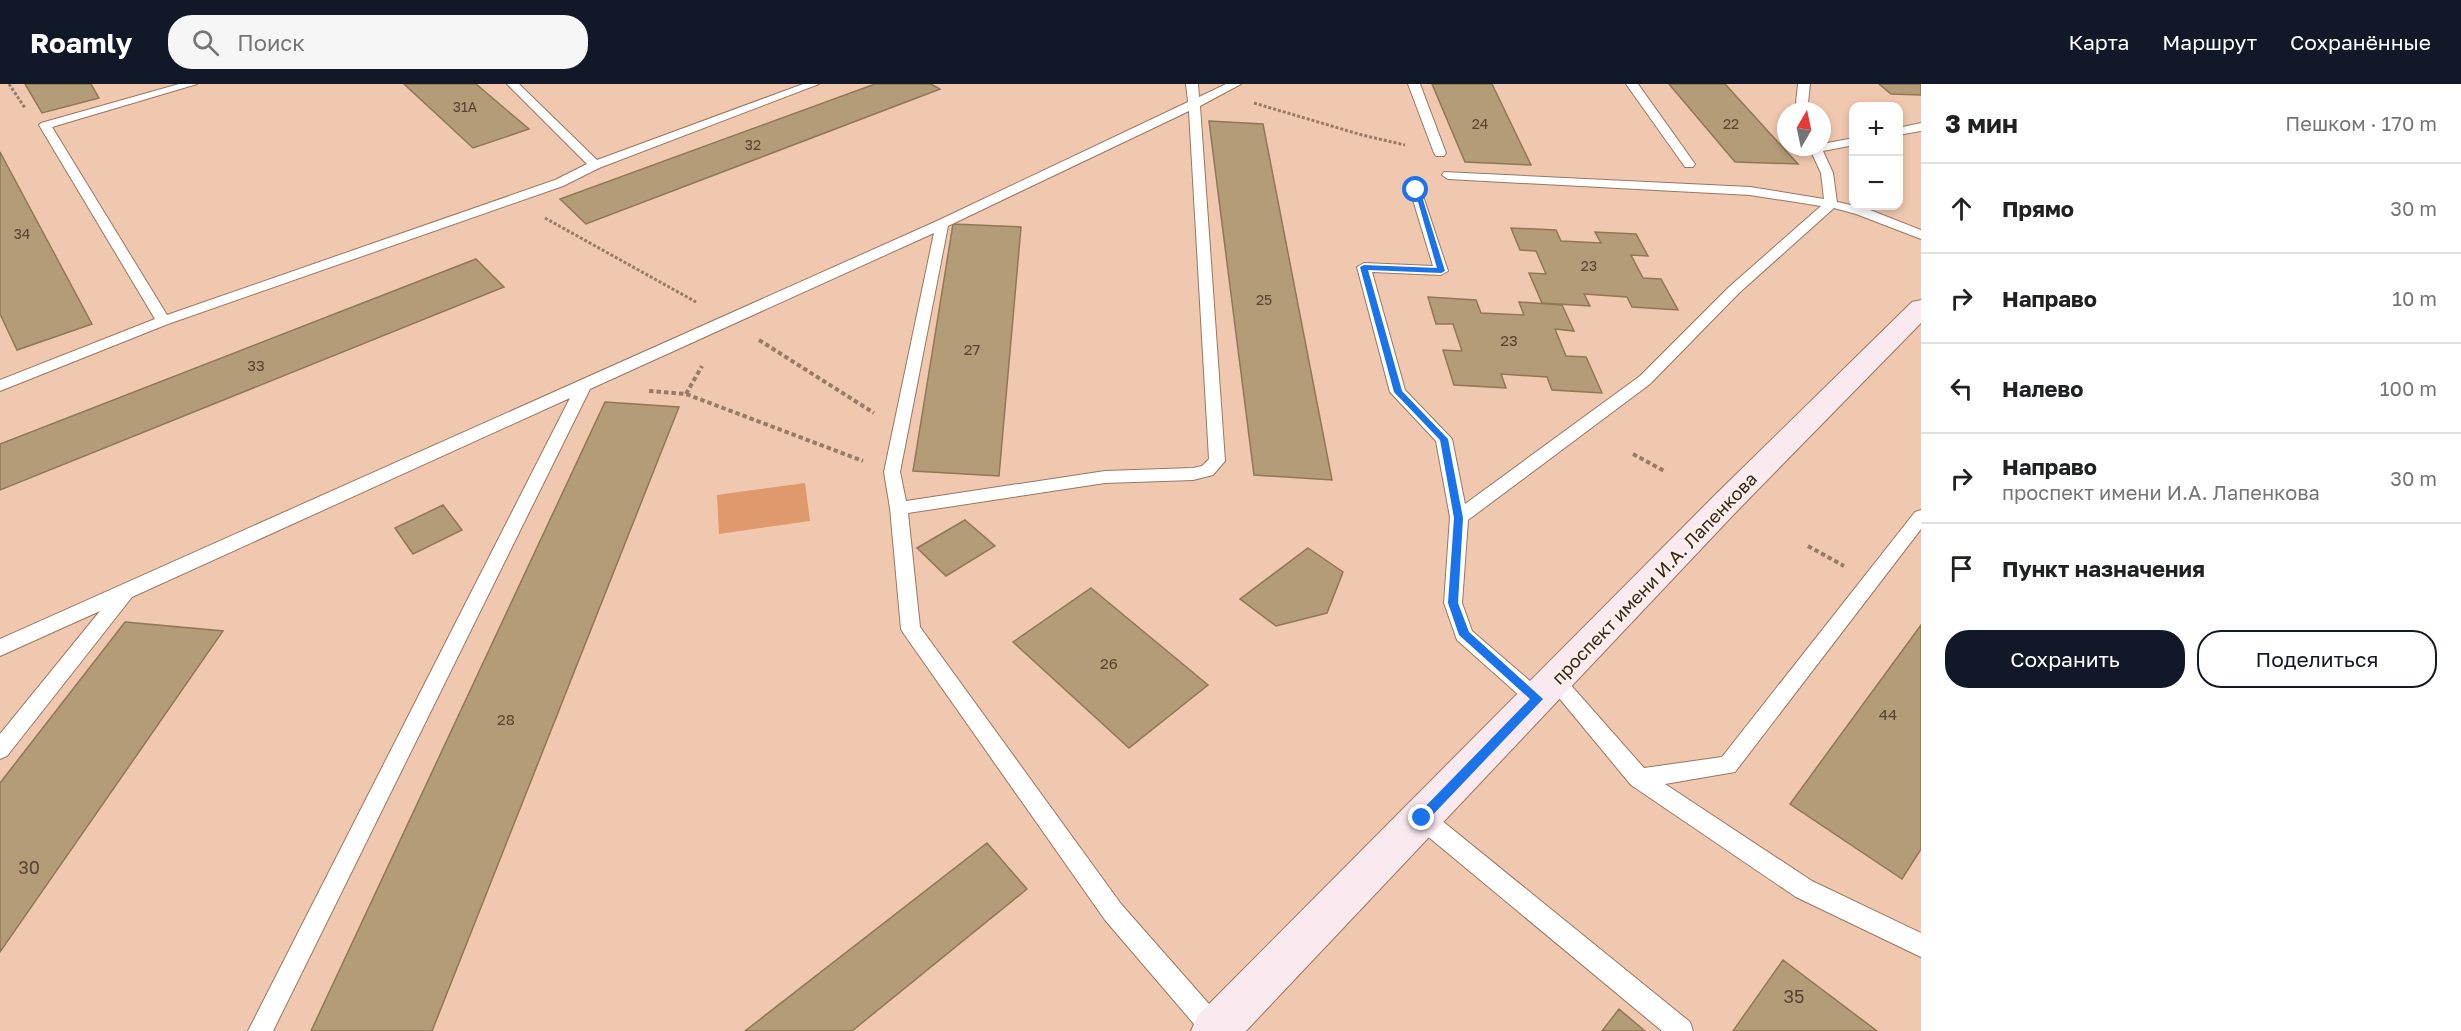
<!DOCTYPE html>
<html lang="ru">
<meta charset="utf-8">
<style>
:root{--surface:#fff;--page:#f6f6f6;--text:#202124;--muted:#757577;--line:#e0e0e0;--accent:#111827}
body{margin:0;font-family:"Golos Text",sans-serif;background:var(--page);color:var(--text)}
.controls{position:absolute;right:18px;top:18px;display:grid;overflow:hidden;border-radius:12px;box-shadow:0 3px 9px #0003}
.controls button{width:54px;height:54px;display:grid;place-items:center;padding:0;border:0;border-bottom:2px solid var(--line);background:var(--surface);color:var(--text);font:30px sans-serif}
.compass{position:absolute;left:1777px;top:18px;width:54px;height:54px;border-radius:50%;background:var(--surface);box-shadow:0 3px 9px #0003;rotate:9deg}
.stop{position:absolute;width:18px;height:18px;margin:-14px;border:4px solid #1a73e8;border-radius:50%;background:#fff}
.stop.end{background:#1a73e8;border-color:#fff;box-shadow:0 2px 6px #0008}
.list{margin:0;padding:0;list-style:none}
h2{display:flex;justify-content:space-between;align-items:center;height:78px;margin:0;padding:0 24px;font-size:26px}
h2 small{font-size:20px;font-weight:400;color:var(--muted)}
.list li{display:grid;grid-template-columns:39px 1fr auto;gap:18px;align-items:center;box-sizing:border-box;height:90px;padding:0 24px;border-top:2px solid var(--line)}
.list b{display:block;font-size:22px;white-space:nowrap}
.list p{margin:0;font-size:20px;white-space:nowrap;color:var(--muted)}
.list em{font-size:20px;font-style:normal;color:var(--muted)}
.actions{display:flex;gap:12px;padding:18px 24px}
.actions a{flex:1;padding:14px 0;border:2px solid var(--accent);border-radius:24px;text-align:center;font-size:21px;color:var(--accent)}
.actions .main{background:var(--accent);color:#fff}
.icon{flex:none;width:33px;height:33px;fill:none;stroke:currentColor;stroke-width:2;stroke-linecap:round;stroke-linejoin:round}
.map{position:relative;flex:none;width:1921px;height:947px;overflow:hidden}
header{display:flex;align-items:center;gap:36px;box-sizing:border-box;height:84px;padding:0 30px;background:var(--accent);color:#fff}
header strong{font-size:28px}
nav{display:flex;gap:33px;margin-inline-start:auto;font-size:21px}
.search{width:420px;height:54px;background:var(--page);display:flex;align-items:center;gap:15px;box-sizing:border-box;padding:0 21px;border-radius:24px;color:var(--muted);font-size:22px}
main{display:flex}
aside{flex:1;background:var(--surface)}
.map>svg:first-child{display:block}
.green{fill:#de9a6c}
.building{fill:#b59c79;stroke:#907756;stroke-width:1.5}
.lines{fill:none;stroke-linecap:round;stroke-linejoin:round}
.lane-casing{stroke:#9a765e;stroke-width:2}
.secondary-casing{stroke:#9a765e;stroke-width:2}
.path-far1{stroke:#977b69;stroke-width:3;stroke-dasharray:3 2;stroke-linecap:butt}
.path{stroke:#977b69;stroke-width:4;stroke-dasharray:4.5 3;stroke-linecap:butt}
.lane{fill:#fff;fill-rule:evenodd}
.secondary{fill:#fbe9f0;fill-rule:evenodd}
.route{fill:#1a73e8}
.labels{text-anchor:middle;dominant-baseline:central;stroke-width:5;stroke-linejoin:round;paint-order:stroke}
.far-number-label{font-size:14px;fill:#543}
.number-label{font-size:15px;fill:#543}
.street-label{font-size:18px;fill:#35261c;stroke:#fcf0e8}
.near-number-label{font-size:18px;fill:#543}
</style>
<header>
<strong>Roamly</strong>
<div class="search"><svg class="icon" aria-label="search" viewBox="0 0 24 24"><circle cx="10" cy="10" r="6"/><path d="M15 15l6 6"/></svg>Поиск</div>
<nav><a>Карта</a><a>Маршрут</a><a>Сохранённые</a></nav>
</header>
<main>
<div class="map">
<svg width="1921" height="947" viewBox="0 0 1921 947">
<rect width="100%" height="100%" fill="#f0c8af"/>
<!-- green -->
<path class="green" d="M 805,399 L 810,437 L 719,450 L 717,411 Z"/>
<!-- building -->
<path class="building" d="M 25,0 L 91,0 L 99,14 L 42,29 Z
M 404,0 L 476,0 L 529,45 L 473,64 Z
M 875,0 L 931,0 L 940,5 L 586,140 L 560,115 Z
M 1432,0 L 1492,0 L 1531,81 L 1465,78 Z
M 1669,0 L 1725,0 L 1798,80 L 1735,78 Z
M 1879,0 L 1921,0 L 1921,11 L 1891,10 Z
M 1209,37 L 1263,40 L 1332,396 L 1254,391 Z
M 0,68 L 92,240 L 17,266 L 0,230 Z
M 953,140 L 1021,143 L 999,392 L 913,387 Z
M 1511,144 L 1556,146 L 1561,157 L 1601,159 L 1595,148 L 1636,150 L 1648,172 L 1631,171 L 1643,194 L 1661,195 L 1678,226 L 1632,223 L 1627,213 L 1584,210 L 1590,222 L 1542,219 L 1529,189 L 1546,190 L 1536,167 L 1520,166 Z
M 476,175 L 504,203 L 0,406 L 0,360 Z
M 1428,213 L 1476,216 L 1481,229 L 1524,231 L 1519,218 L 1562,221 L 1574,247 L 1555,245 L 1566,272 L 1586,273 L 1602,309 L 1552,306 L 1547,293 L 1501,290 L 1506,304 L 1454,301 L 1443,266 L 1462,267 L 1453,240 L 1436,240 Z
M 605,318 L 679,323 L 432,947 L 311,947 Z
M 443,421 L 462,446 L 413,470 L 395,444 Z
M 965,436 L 995,462 L 946,492 L 917,464 Z
M 1308,464 L 1343,488 L 1327,529 L 1276,542 L 1240,515 Z
M 1091,504 L 1208,601 L 1129,664 L 1013,558 Z
M 125,538 L 223,547 L 0,868 L 0,699 Z
M 1921,541 L 1921,765 L 1902,795 L 1790,720 Z
M 987,759 L 1027,805 L 852,947 L 745,947 Z
M 1783,876 L 1877,947 L 1733,947 Z
M 1619,925 L 1645,947 L 1602,947 Z"/>
<g class="lines">
<defs>
<path id="lane" d="M 179,0 L 197,0 L 52,43 L 167,231 L 555,96 L 587,80 L 507,0 L 519,0 L 597,76 L 803,0 L 819,0 L 599,84 L 563,102 L 168,240 L 0,307 L 0,296 L 155,235 L 39,41 L 41,39 Z
M 1186,0 L 1198,0 L 1199,13 L 1226,0 L 1241,0 L 1200,22 L 1225,377 L 1213,391 L 1193,396 L 1105,399 L 908,429 L 920,543 L 1121,820 L 1224,937 L 1227,947 L 1200,947 L 1105,836 L 904,550 L 901,545 L 890,424 L 884,388 L 934,149 L 590,305 L 273,947 L 248,947 L 570,314 L 132,513 L 7,672 L 0,675 L 0,650 L 100,527 L 0,572 L 0,555 L 937,137 L 1188,18 ZM 1189,27 L 1209,375 L 1202,382 L 1193,384 L 1105,387 L 906,417 L 900,388 L 948,142 Z
M 1408,0 L 1420,0 L 1446,69 L 1444,72 L 1436,72 L 1434,69 Z
M 1626,0 L 1638,0 L 1695,80 L 1693,83 L 1685,83 Z
M 1798,0 L 1810,0 L 1808,19 L 1810,27 L 1798,27 L 1796,19 Z
M 1921,39 L 1921,47 L 1898,51 L 1898,44 Z
M 1854,54 L 1854,61 L 1823,67 L 1833,89 L 1837,118 L 1865,124 L 1921,146 L 1921,155 L 1856,130 L 1834,124 L 1739,209 L 1650,300 L 1468,436 L 1462,519 L 1472,547 L 1544,609 L 1547,615 L 1544,621 L 1537,623 L 1530,621 L 1457,556 L 1444,519 L 1450,433 L 1436,357 L 1390,308 L 1357,183 L 1364,179 L 1433,182 L 1410,106 L 1412,103 L 1420,103 L 1448,187 L 1441,191 L 1372,188 L 1405,306 L 1452,355 L 1465,420 L 1640,292 L 1729,203 L 1821,122 L 1750,111 L 1448,95 L 1442,91 L 1444,88 L 1750,103 L 1824,115 L 1821,89 L 1809,63 L 1822,63 L 1822,60 Z
M 1921,426 L 1921,445 L 1735,688 L 1665,700 L 1812,797 L 1921,849 L 1921,873 L 1796,813 L 1631,701 L 1545,597 L 1548,591 L 1555,589 L 1562,591 L 1644,684 L 1722,673 L 1915,428 Z
M 1422,724 L 1430,727 L 1690,938 L 1693,947 L 1662,947 L 1414,741 L 1411,734 L 1414,727 Z"/>
<path id="secondary" d="M 1921,216 L 1921,239 L 1737,427 L 1246,947 L 1191,947 L 1198,931 L 1715,411 L 1912,218 Z"/>
</defs>
<!-- lane casing -->
<use href="#lane" class="lane-casing"/>
<!-- secondary casing -->
<use href="#secondary" class="secondary-casing"/>
<!-- path-far1 -->
<path class="path-far1" d="M 9,0 L 25,24
M 1254,19 L 1362,51 L 1405,61
M 545,134 L 696,218"/>
<!-- path -->
<path class="path" d="M 759,256 L 874,329
M 649,307 L 686,310 L 863,377
M 686,310 L 702,282
M 1633,370 L 1666,388
M 1808,462 L 1844,482"/>
<!-- lane -->
<use href="#lane" class="lane"/>
<!-- secondary -->
<use href="#secondary" class="secondary"/>
</g>
<!-- route -->
<path class="route" d="M 1414,104 L 1420,106 L 1445,187 L 1441,189 L 1368,186 L 1402,307 L 1448,355 L 1463,434 L 1458,519 L 1469,548 L 1543,615 L 1426,738 L 1422,739 L 1416,734 L 1418,730 L 1530,615 L 1459,551 L 1448,519 L 1454,434 L 1440,356 L 1394,308 L 1360,183 L 1364,181 L 1437,184 Z"/>
<g class="labels">
<!-- far-number labels -->
<g class="far-number-label">
<text x="465" y="22">31А</text>
<text x="1480" y="39">24</text>
<text x="1731" y="39">22</text>
<text x="753" y="60">32</text>
<text x="22" y="149">34</text>
<text x="1589" y="181">23</text>
<text x="1264" y="215">25</text>
</g>
<!-- number labels -->
<g class="number-label">
<text x="1509" y="256">23</text>
<text x="972" y="265">27</text>
<text x="256" y="281">33</text>
<text x="1109" y="579">26</text>
<text x="1888" y="630">44</text>
<text x="506" y="635">28</text>
</g>
<!-- street labels -->
<g class="street-label">
<text transform="translate(1654 494) rotate(-46)">проспект имени И.А. Лапенкова</text>
</g>
<!-- near-number labels -->
<g class="near-number-label">
<text x="29" y="783">30</text>
<text x="1794" y="912">35</text>
</g>
</g>
</svg>
<div class="controls">
<button>+</button>
<button>−</button>
</div>
<svg class="compass" viewBox="-18 -18 36 36"><path d="M0-13l5 13h-10z" fill="#e53935"/><path d="M0 13l5-13h-10z" fill="#757577"/></svg>
<div class="stop" style="left:1416px;top:106px"></div>
<div class="stop end" style="left:1422px;top:734px"></div>
</div>
<aside>
<h2>3 мин<small>Пешком · 170 m</small></h2>
<ul class="list">
<li><svg class="icon" aria-label="ahead" viewBox="0 0 24 24"><path d="M12 20V5M6 11l6-6 6 6"/></svg><div><b>Прямо</b></div><em>30 m</em></li>
<li><svg class="icon" aria-label="right" viewBox="0 0 24 24"><path d="M7 20v-9h11M14 6l5 5-5 5"/></svg><div><b>Направо</b></div><em>10 m</em></li>
<li><svg class="icon" aria-label="left" viewBox="0 0 24 24"><path d="M17 20v-9H6M10 6l-5 5 5 5"/></svg><div><b>Налево</b></div><em>100 m</em></li>
<li><svg class="icon" aria-label="right" viewBox="0 0 24 24"><path d="M7 20v-9h11M14 6l5 5-5 5"/></svg><div><b>Направо</b><p>проспект имени И.А. Лапенкова</p></div><em>30 m</em></li>
<li><svg class="icon" aria-label="arrive" viewBox="0 0 24 24"><path d="M6 21V4h12l-3 4 3 4H6"/></svg><div><b>Пункт назначения</b></div></li>
</ul>
<div class="actions"><a class="main">Сохранить</a><a>Поделиться</a></div>
</aside>
</main>
